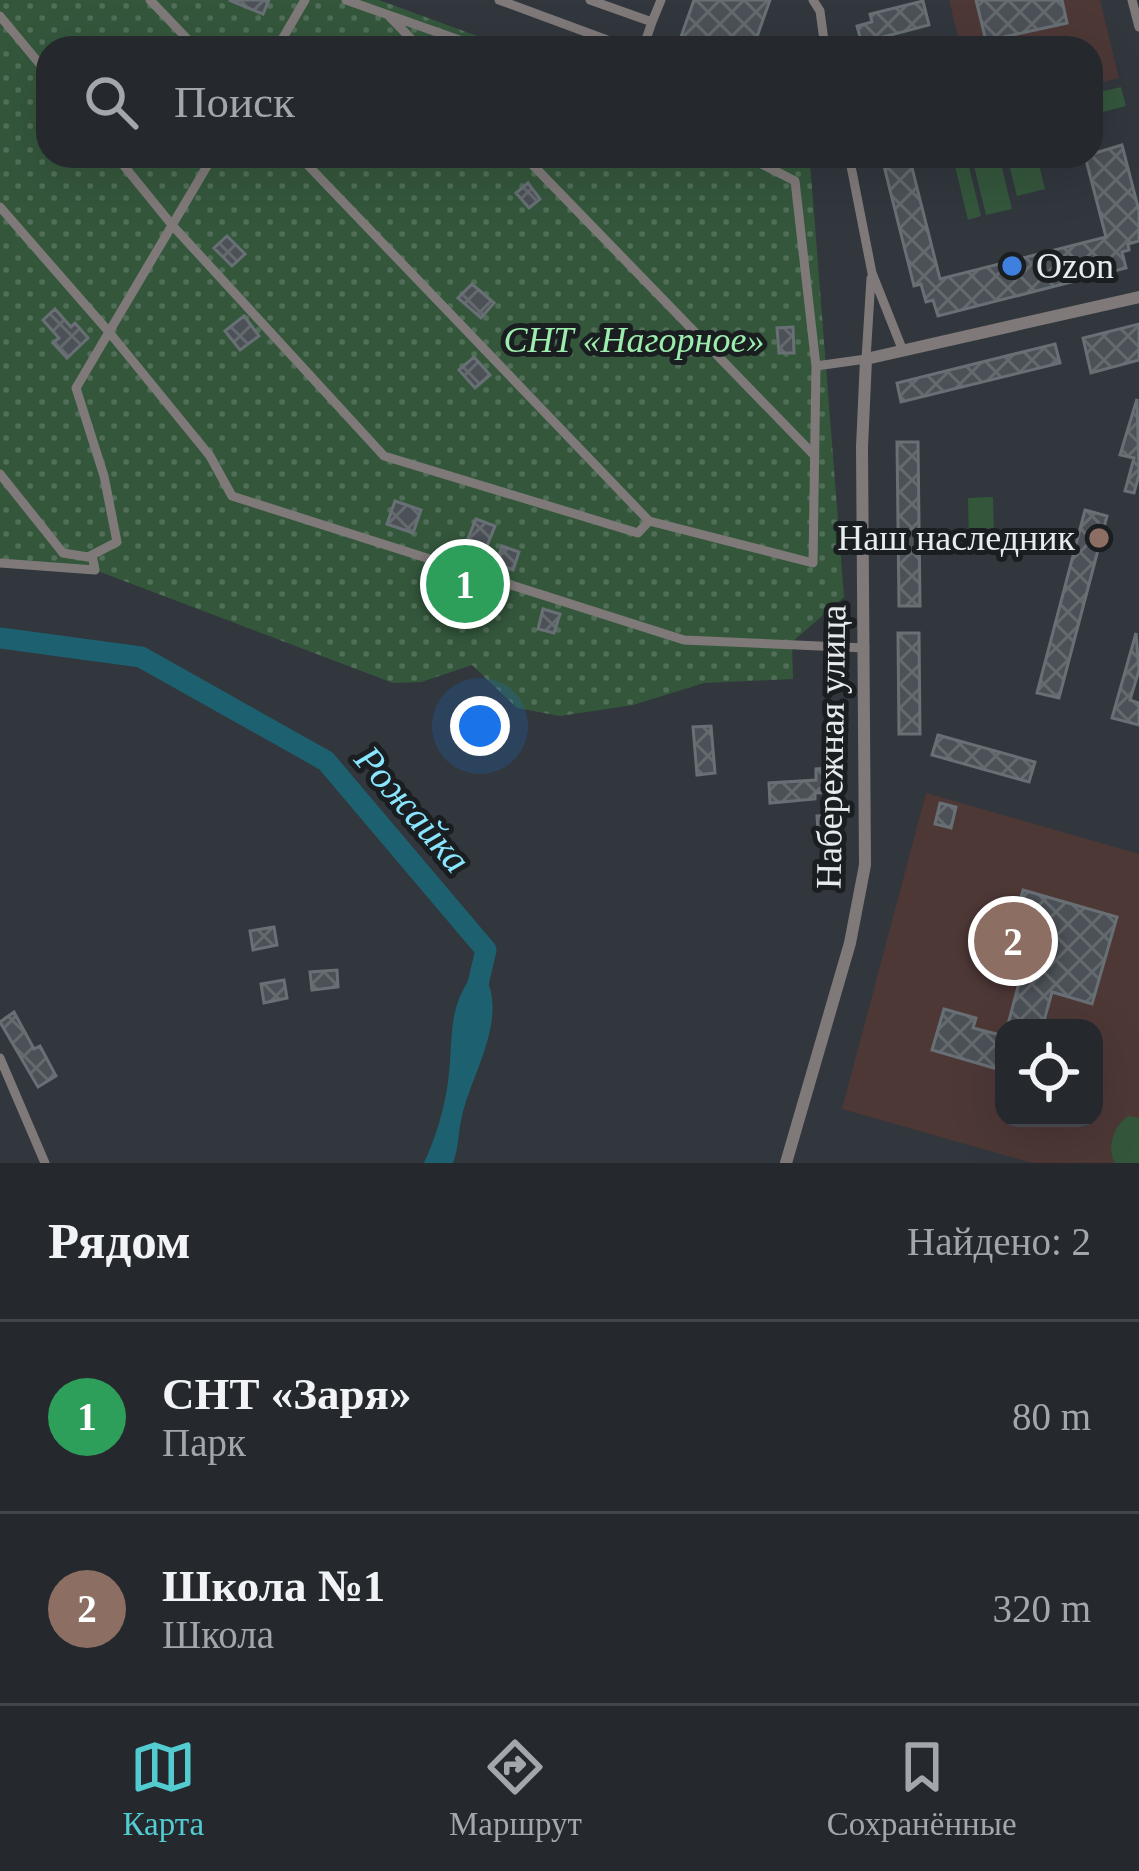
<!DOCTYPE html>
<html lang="ru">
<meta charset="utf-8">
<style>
:root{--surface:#25292e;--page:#2d3136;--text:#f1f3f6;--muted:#a3a6aa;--line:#42454a;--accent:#52ccd0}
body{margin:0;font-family:"Times New Roman",serif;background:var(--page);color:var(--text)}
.controls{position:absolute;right:36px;bottom:36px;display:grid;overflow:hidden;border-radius:24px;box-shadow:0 12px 48px #0002}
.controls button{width:108px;height:108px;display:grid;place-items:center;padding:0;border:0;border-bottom:3px solid var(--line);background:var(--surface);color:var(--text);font:60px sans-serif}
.you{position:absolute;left:480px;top:726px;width:42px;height:42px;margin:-30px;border:9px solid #fff;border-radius:50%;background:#1a73e8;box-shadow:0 0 0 18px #1a73e833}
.badge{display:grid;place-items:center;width:78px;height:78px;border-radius:50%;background:var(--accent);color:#fff;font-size:39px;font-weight:700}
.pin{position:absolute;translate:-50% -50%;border:6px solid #fff;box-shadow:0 3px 12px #0006}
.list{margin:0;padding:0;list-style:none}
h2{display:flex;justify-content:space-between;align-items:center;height:156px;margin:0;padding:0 48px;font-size:51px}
h2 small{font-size:39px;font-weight:400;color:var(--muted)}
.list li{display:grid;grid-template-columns:78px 1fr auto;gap:36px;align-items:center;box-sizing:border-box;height:192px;padding:0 48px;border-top:3px solid var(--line)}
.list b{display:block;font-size:45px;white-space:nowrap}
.list p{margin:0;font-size:39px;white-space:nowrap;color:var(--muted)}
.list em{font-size:39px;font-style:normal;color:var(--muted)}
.icon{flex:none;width:66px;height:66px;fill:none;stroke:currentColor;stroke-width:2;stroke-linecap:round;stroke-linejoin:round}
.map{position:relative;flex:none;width:1139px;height:1163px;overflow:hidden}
.search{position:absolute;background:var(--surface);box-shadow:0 12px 48px #0002;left:36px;right:36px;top:36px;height:132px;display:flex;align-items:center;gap:30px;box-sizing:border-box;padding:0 42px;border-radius:36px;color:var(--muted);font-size:45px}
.sheet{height:540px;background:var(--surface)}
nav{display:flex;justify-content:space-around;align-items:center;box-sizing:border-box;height:168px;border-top:3px solid var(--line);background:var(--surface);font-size:33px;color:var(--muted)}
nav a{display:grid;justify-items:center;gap:6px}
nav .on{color:var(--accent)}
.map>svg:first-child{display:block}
.education{fill:#4d3836;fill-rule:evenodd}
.green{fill:#34573c}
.garden{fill:url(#garden-dots)}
.water{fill:#1d6171}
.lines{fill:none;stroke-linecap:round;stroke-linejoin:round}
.river{stroke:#1d6171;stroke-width:21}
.building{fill:url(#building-cross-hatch);stroke:#687075;stroke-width:3}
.minor{stroke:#7f7a79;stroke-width:9}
.tertiary{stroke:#7f7a79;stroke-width:12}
.shop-dot{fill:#3f7fe0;stroke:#1b1e21;stroke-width:4.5}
.education-dot{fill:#8d6e63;stroke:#1b1e21;stroke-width:4.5}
.labels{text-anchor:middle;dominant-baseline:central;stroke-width:10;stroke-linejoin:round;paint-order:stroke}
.poi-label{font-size:36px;fill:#e6ebee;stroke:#1b1e21;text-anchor:start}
.park-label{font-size:36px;font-style:italic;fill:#9deeae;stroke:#1b1e21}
.street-label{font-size:36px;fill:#e6ebee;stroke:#1b1e21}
.water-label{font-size:39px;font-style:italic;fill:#89e6fe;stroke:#1b1e21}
</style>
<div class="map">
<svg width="1139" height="1163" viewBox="0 0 1139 1163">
<defs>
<pattern id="garden-dots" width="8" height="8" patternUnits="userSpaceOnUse" patternTransform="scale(3)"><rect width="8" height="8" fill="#34573c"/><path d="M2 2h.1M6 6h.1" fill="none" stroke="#516f58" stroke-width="1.8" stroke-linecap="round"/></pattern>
<pattern id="building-cross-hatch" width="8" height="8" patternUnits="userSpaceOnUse" patternTransform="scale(3)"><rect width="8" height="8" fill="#4b5157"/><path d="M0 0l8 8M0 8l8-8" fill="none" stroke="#656a6f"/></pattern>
</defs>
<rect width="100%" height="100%" fill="#31373d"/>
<!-- education -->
<path class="education" d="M 949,0 L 1100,0 L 1119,78 L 1091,85 L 1091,48 L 961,48 Z
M 926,793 L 1139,854 L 1139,1163 L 1032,1163 L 842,1109 ZM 1004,1028 L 1094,1028 L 1094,1118 L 1004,1118 Z"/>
<!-- green -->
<path class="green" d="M 1121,87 L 1126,106 L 1091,115 L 1091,94 Z
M 1037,156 L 1045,189 L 1017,196 L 1007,157 Z
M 1000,160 L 1012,209 L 986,215 L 974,166 Z
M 968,163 L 981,216 L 968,220 L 955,166 Z
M 993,497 L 994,540 L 969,541 L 968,498 Z
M 1129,1116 L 1139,1118 L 1139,1163 L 1115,1163 C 1106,1149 1114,1123 1129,1116 Z"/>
<!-- garden -->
<path class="garden" d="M 0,0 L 379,0 L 510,48 L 48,48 L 48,156 L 794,156 L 810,162 L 844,597 L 792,642 L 793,679 L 704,683 L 633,705 L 560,716 L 517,708 L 472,665 L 421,682 L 393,683 L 95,570 L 0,563 Z"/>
<!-- water -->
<path class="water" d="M 473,974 L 485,976 C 508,1019 472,1073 462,1116 C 458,1132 459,1147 453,1163 L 424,1163 C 436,1137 444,1110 448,1082 C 454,1038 446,1011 473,974 Z"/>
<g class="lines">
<!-- river -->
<path class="river" d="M 0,638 L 141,657 L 326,761 L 486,950 L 474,1001"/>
</g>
<!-- building -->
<path class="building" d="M 229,0 L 269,0 L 263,14 Z
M 694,0 L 770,0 L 753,48 L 677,48 Z
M 976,0 L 1062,0 L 1067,23 L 986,41 Z
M 923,1 L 929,25 L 879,38 L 882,48 L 863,48 L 857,26 L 872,22 L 870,14 Z
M 1122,145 L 1139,211 L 1139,241 L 1128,244 L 1129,250 L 1122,252 L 1126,268 L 938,316 L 933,300 L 926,302 L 921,284 L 914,286 L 883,162 L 909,156 L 940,279 L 1106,237 L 1085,156 Z
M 528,183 L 540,199 L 529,208 L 516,193 Z
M 227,236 L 245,254 L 232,266 L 214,248 Z
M 472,284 L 494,303 L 481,318 L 458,298 Z
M 55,309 L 71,327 L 75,323 L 88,338 L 67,358 L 53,343 L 59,338 L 43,320 Z
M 244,316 L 259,336 L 240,350 L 225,331 Z
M 1139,324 L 1139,360 L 1091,373 L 1083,338 Z
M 793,327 L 794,353 L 779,353 L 777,328 Z
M 1055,344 L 1060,363 L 901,402 L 897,383 Z
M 474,357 L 490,375 L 475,388 L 459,370 Z
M 1137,399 L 1139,475 L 1134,493 L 1125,491 L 1134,458 L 1120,455 Z
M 897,442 L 918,442 L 920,606 L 899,606 Z
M 395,501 L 421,510 L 413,533 L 387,524 Z
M 1085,510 L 1107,516 L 1059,698 L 1037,693 Z
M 476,519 L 495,526 L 486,548 L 467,541 Z
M 502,546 L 519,552 L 513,570 L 496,564 Z
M 543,609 L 560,614 L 554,633 L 538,629 Z
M 898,633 L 919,633 L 920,734 L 899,734 Z
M 1136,633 L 1139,670 L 1130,700 L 1139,703 L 1139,725 L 1112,718 Z
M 711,726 L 715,773 L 697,775 L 693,727 Z
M 938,735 L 1035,762 L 1029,782 L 932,755 Z
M 832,768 L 833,792 L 815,793 L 815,799 L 770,803 L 769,783 L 816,780 L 816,769 Z
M 940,803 L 956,807 L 951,828 L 935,824 Z
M 836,815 L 836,830 L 818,831 L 817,816 Z
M 1023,890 L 1117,917 L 1092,1004 L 1052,992 L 1042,1028 L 1007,1028 L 1019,983 L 999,977 Z
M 274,927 L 277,945 L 253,950 L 250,931 Z
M 337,970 L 338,987 L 312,990 L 310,972 Z
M 284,980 L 287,998 L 264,1003 L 261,984 Z
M 944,1009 L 976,1018 L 973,1028 L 1004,1036 L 1004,1071 L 932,1050 Z
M 14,1012 L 34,1049 L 40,1046 L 56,1076 L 38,1087 L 0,1022 Z"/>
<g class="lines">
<!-- minor -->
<path class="minor" d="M 150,0 L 196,48
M 346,0 L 482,48
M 499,0 L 629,48
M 590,0 L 652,22 L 661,0
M 813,0 L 820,11 L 825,48
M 1132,0 L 1139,27
M 0,16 L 48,74
M 390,17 L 420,48
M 277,48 L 305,0
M 643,48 L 652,22
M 116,156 L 172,225 L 384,456 L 638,533 L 649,521
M 213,156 L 109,332 L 210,456 L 232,496 L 684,640 L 865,648
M 299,156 L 649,521 L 813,563 L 816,366 L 795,181 L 746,156
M 524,156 L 815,456
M 849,156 L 872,273 L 903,351
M 0,207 L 109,332 L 76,388 L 104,476 L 117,542 L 88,557 L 63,553 L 0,474
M 816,366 L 866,359 L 871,278
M 0,563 L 95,570 L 92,555
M 0,1058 L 45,1163"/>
<!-- tertiary -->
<path class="tertiary" d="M 786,1163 L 850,943 L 865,865 L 862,447 L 866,359 L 1139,297"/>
</g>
<!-- markers -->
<circle class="shop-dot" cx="1012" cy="266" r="12"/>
<circle class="education-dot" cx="1099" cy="538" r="12"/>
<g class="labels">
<!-- poi labels -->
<g class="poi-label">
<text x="1036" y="266">Ozon</text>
<text x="1075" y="538" text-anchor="end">Наш наследник</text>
</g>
<!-- park labels -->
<g class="park-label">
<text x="634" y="340">СНТ «Нагорное»</text>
</g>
<!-- street labels -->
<g class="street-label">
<text transform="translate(831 747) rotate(-89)">Набережная улица</text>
</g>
<!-- water labels -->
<g class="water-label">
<text transform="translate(413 809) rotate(49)">Рожайка</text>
</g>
</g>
</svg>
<div class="controls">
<button><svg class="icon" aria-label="locate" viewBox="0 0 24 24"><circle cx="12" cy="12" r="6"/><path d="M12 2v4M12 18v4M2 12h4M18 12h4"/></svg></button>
</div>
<div class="you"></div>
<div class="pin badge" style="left:465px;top:584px;background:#2e9e5b">1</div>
<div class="pin badge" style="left:1013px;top:941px;background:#8d6e63">2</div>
<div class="search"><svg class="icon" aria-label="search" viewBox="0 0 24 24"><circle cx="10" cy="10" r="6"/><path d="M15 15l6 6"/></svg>Поиск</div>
</div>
<section class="sheet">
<h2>Рядом<small>Найдено: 2</small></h2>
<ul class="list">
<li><span class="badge" style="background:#2e9e5b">1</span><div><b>СНТ «Заря»</b><p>Парк</p></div><em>80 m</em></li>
<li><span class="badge" style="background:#8d6e63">2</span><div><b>Школа №1</b><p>Школа</p></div><em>320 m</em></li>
</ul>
</section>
<nav>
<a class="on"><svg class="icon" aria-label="map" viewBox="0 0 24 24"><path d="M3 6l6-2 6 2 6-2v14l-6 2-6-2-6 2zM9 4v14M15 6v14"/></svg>Карта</a>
<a><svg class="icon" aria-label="directions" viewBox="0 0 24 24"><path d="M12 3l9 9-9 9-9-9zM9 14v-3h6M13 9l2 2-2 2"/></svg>Маршрут</a>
<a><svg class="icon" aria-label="saved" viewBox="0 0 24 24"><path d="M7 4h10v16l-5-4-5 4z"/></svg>Сохранённые</a>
</nav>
